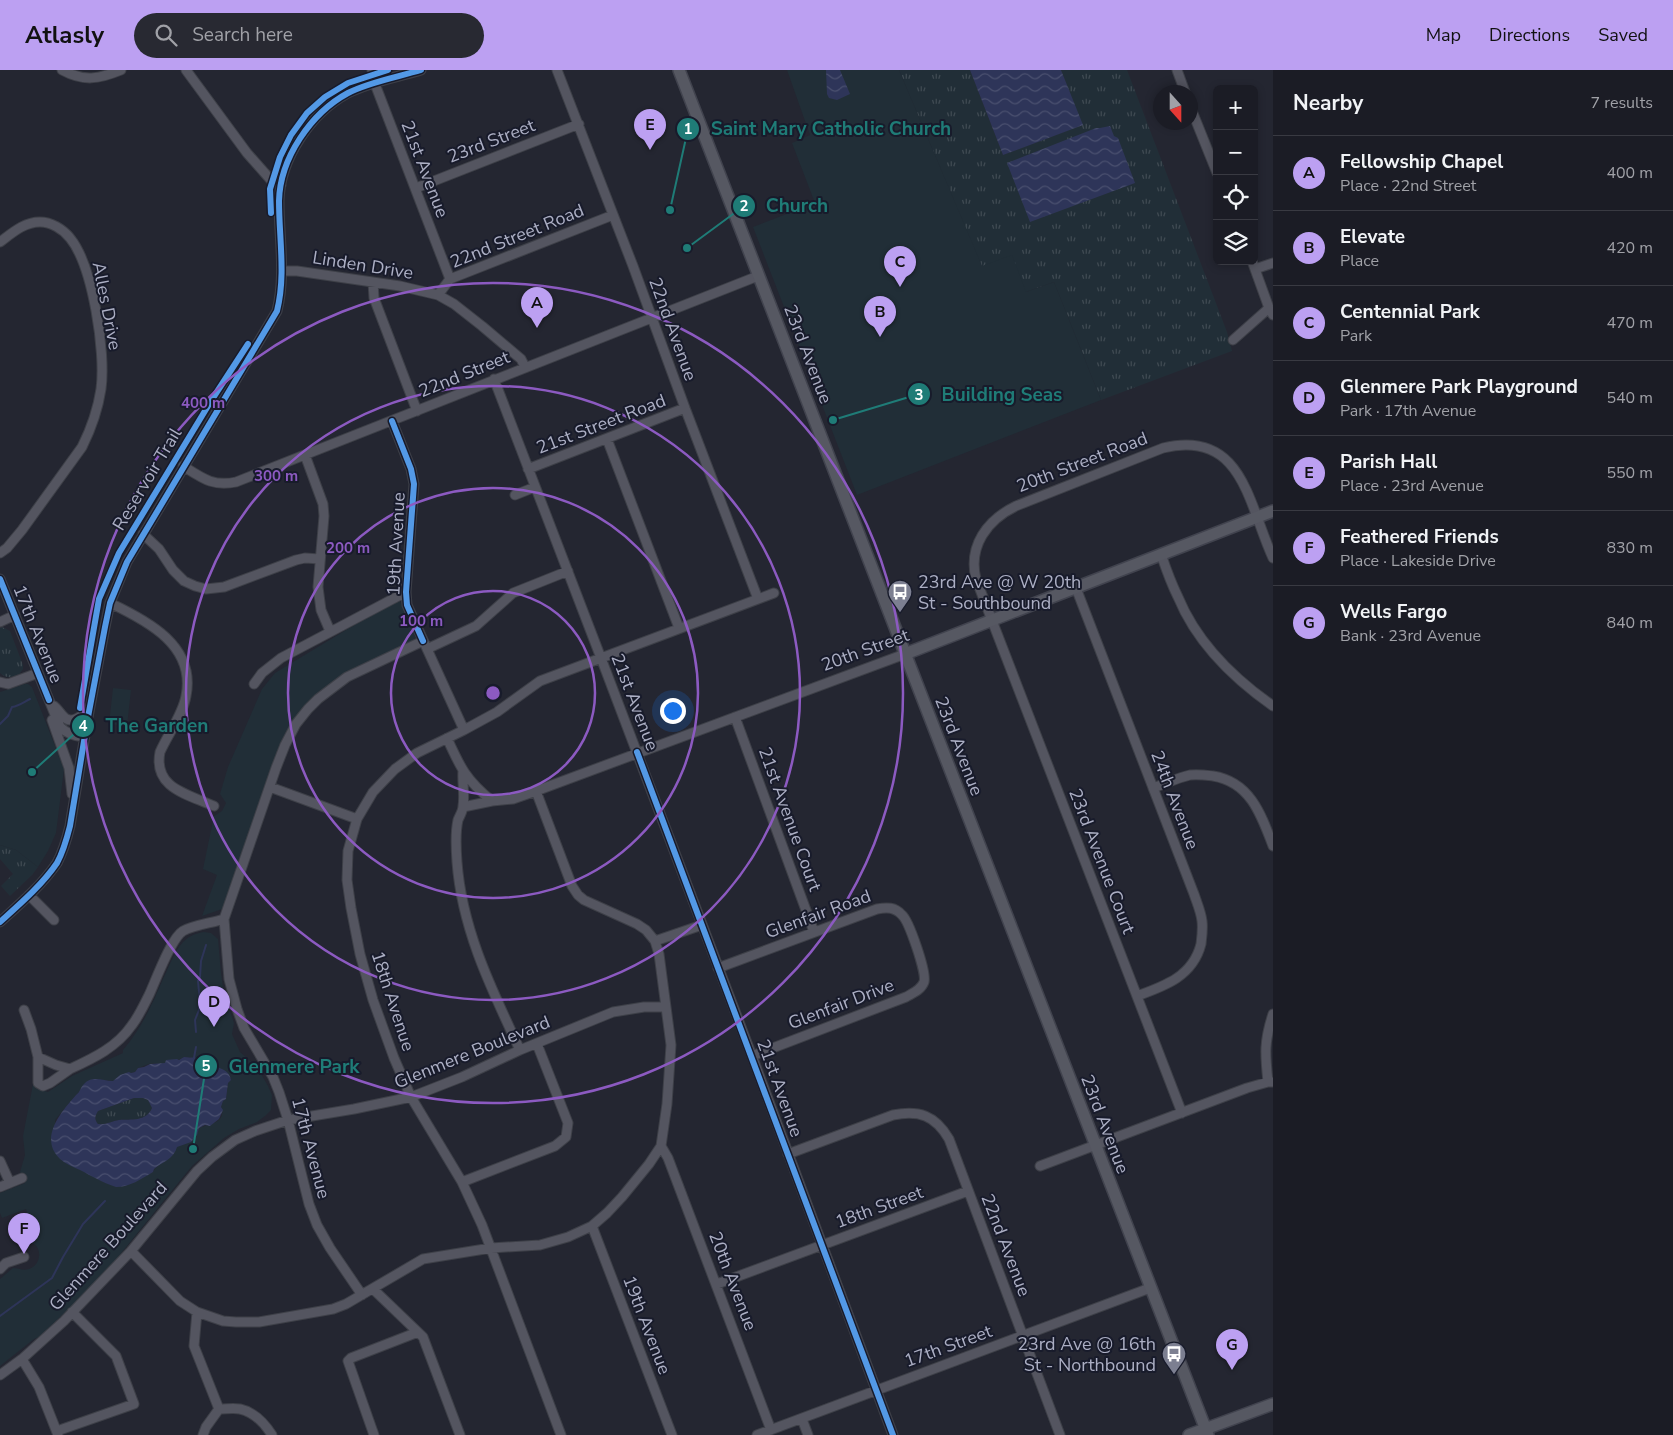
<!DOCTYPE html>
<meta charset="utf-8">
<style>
:root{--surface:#1b1c25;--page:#282932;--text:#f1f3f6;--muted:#a0a1a7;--line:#393a42;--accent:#bca0f2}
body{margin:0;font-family:"Nunito Sans",sans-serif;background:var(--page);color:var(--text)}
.controls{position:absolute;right:15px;top:15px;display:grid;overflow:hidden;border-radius:8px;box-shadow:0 2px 8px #0003}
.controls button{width:45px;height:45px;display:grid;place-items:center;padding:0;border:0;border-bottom:1px solid var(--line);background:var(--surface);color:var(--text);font:25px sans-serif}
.compass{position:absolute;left:1153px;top:15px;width:45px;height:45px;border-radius:50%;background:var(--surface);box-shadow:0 2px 8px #0003;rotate:159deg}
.you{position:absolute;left:672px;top:640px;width:18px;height:18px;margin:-12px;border:4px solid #fff;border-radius:50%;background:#1a73e8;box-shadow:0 0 0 8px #1a73e833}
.badge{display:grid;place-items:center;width:32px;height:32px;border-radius:50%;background:var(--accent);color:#111;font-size:16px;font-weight:700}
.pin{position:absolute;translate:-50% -41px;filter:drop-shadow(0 1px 2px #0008)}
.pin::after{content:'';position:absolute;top:26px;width:18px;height:15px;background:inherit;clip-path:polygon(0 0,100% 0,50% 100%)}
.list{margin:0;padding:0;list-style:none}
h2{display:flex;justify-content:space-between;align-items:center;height:65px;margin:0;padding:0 20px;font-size:21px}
h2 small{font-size:16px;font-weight:400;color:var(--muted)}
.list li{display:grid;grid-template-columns:32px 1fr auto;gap:15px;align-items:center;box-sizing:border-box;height:75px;padding:0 20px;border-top:1px solid var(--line)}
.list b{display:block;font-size:19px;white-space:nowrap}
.list p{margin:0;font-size:16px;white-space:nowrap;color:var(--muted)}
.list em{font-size:16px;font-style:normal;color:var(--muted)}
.icon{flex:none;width:28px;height:28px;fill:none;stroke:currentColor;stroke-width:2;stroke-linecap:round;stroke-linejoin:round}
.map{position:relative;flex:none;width:1273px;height:1365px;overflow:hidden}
header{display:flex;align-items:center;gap:30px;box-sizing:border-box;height:70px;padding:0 25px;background:var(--accent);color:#111}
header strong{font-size:24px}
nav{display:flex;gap:28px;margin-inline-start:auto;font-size:18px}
.search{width:350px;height:45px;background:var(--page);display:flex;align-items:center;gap:12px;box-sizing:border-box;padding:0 18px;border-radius:28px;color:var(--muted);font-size:19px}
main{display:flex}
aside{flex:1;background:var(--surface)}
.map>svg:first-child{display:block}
.grass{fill:url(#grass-tufts)}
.park{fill:#212e37;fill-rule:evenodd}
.water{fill:url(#water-waves);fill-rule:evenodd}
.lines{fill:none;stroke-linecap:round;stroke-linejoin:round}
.stream{stroke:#2e3559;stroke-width:2}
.minor-casing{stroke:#3e4048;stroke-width:11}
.major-casing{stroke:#41434e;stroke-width:14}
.minor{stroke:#545560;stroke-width:9}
.major{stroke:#565862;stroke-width:11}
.cycleway-casing{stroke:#181b2b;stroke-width:9}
.cycleway{stroke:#5399e6;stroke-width:6}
.ring{fill:none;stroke:#8c5ac1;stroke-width:2.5}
.labels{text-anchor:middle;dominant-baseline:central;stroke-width:4;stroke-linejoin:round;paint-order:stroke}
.street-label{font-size:18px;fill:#acafc4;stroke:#181b2b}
.poi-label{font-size:18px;fill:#acafc4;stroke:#181b2b;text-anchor:start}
.centre{fill:#8c5ac1;stroke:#181b2b;stroke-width:2.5}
.ring-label{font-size:15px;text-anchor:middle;font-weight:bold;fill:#8c5ac1;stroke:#181b2b;stroke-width:4;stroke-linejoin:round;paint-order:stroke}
.leader{fill:none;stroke:#1f7c77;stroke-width:2}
.callout-dot{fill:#1f7c77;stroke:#181b2b;stroke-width:2}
.mark-label{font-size:15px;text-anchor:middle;font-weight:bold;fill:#fff}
.callout-label{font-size:19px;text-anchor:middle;font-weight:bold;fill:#1f7c77;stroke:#181b2b;stroke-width:4;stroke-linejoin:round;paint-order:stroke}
</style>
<header>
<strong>Atlasly</strong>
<div class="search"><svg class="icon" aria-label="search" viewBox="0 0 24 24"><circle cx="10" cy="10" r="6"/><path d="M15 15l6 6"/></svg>Search here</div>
<nav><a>Map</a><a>Directions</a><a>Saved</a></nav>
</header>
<main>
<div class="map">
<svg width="1273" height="1365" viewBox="0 0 1273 1365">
<defs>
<pattern id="grass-tufts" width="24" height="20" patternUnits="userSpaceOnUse" patternTransform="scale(1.25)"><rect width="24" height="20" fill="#212e37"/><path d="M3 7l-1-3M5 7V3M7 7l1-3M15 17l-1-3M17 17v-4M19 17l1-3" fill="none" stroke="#3f4a52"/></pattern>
<pattern id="water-waves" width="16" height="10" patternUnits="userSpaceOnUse" patternTransform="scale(1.25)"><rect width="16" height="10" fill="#2e3559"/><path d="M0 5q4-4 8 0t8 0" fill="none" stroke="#4a506f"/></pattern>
</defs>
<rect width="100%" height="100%" fill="#242631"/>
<!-- grass -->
<path class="grass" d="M 899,0 L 970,0 L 1003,85 L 1082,55 L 1061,0 L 1127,0 L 1227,262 L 1232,281 L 1101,330 L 1054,212 L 1026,222 L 982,197 Z
M 2,557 L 10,561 L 23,595 L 23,599 L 20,603 L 20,604 C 13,607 6,609 0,603 L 0,558 Z
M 0,775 L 16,780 L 38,797 L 32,805 L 10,826 L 1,816 L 13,804 L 0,789 Z
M 134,1028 L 143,1028 L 148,1030 L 152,1038 C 146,1052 131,1049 119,1050 C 112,1051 106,1055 98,1054 C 94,1049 95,1046 98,1041 Z"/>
<!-- park -->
<path class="park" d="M 787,0 L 899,0 L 982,196 L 1012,185 L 1026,222 L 1054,212 L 1101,330 L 857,425 L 753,157 L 815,133 L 792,73 L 810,65 Z
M 399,530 L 419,569 C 379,588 332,603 303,639 L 225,838 L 202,846 L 217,805 L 203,799 L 214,746 L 222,741 L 226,733 L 220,724 L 228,697 L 262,619 L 275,603 L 346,560 Z
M 25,614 L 28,614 L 32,617 L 64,699 L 56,763 L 48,781 L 38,797 L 16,780 L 0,775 L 0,622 Z
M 113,618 L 131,620 L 127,656 L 109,654 Z
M 204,862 L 211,863 L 218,869 L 221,903 L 224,924 L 234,953 L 232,964 L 240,982 L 257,997 L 268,1016 L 272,1025 L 271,1040 L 265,1046 L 257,1052 L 239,1059 L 224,1068 L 192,1096 L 105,1203 L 73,1235 L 39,1267 L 34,1269 L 0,1296 L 0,1209 L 13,1198 C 18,1198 23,1201 29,1199 C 44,1195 44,1165 18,1174 C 27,1162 31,1153 26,1139 L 2,1148 L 0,1143 L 0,1123 L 25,1113 L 20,1102 L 25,1085 L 23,1066 L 33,1014 L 38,1019 L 48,1022 L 72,1006 L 123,983 L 123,980 C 141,959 152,935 163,909 C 169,897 174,882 183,872 C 189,866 196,863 204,862 ZM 184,987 C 207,988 215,996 231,1010 L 228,1013 L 226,1029 L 223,1031 L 221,1037 C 227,1053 209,1054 199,1058 L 195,1068 L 176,1077 C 173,1090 158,1091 153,1102 L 124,1116 L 106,1113 L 61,1089 L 55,1050 L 76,1025 C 80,1022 81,1018 84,1015 C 95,1006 102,1011 114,1011 L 129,1002 L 131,1003 L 135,1002 L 138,998 C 142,997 145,995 149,994 C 153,993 158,994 161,994 C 165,994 182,989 184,987 Z"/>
<!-- water -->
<path class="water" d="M 826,0 L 840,0 L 850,24 L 837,30 L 829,28 L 827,24 Z
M 970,0 L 1061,0 L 1083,55 L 1003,85 Z
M 1110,56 L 1114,66 L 1118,68 L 1135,113 L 1030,152 L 1007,93 L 1096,58 L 1100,58 Z
M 184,987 C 192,988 199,987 206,990 C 210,992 213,995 217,997 C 224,1000 229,1001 231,1010 L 228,1013 L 226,1029 L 223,1031 L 221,1037 L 223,1040 L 219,1049 L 210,1056 L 205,1055 L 199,1058 L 197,1065 L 191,1072 L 177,1077 C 174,1089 162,1092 154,1099 L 153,1102 C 141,1109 130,1117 116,1117 C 103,1113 92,1106 80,1100 C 73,1097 66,1094 60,1089 C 38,1068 62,1041 76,1025 C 81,1021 80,1018 84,1014 C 92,1005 103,1011 113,1011 L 120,1005 L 129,1002 L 131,1003 L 135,1002 L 138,998 L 144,997 L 150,994 L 165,993 L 166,990 L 177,989 L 179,990 ZM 134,1028 L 143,1028 L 148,1030 L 152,1038 C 146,1052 131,1049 119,1050 C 112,1051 106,1055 98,1054 C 94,1049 95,1046 98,1041 Z"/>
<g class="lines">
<!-- stream -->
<path class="stream" d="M 0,654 L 8,646 L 12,637 C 19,636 24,632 30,629
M 196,962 L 195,950 L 199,940 L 200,932 L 198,911 L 200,907 L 201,891 L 206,875
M 194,988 L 196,977
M 0,1246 L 52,1208 L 63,1187 L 83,1154 L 105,1131"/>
<defs>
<path id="minor" d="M 62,0 C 84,12 99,9 121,0
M 186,0 L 247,83 L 270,109 L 281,115
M 372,0 L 375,14 L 450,209
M 557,0 L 633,196 L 685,338 L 758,529
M 1177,0 L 1185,22
M 1190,36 L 1217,103
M 416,118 L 579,54
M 0,172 C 12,163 24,152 40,152 C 51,152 63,159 70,168 C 93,196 106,283 101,319 C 98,339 91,359 82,377 L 22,460 L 7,478 L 0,483
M 1252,191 L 1269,238 L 1273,245
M 1255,199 L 1273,193
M 282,201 L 297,201 L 400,216 L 438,225 L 454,234 L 482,256 L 521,289 L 525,297
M 373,212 L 374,228 L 417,341
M 438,225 L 450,209 L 613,145
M 1233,270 L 1269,238
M 494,309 L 601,588 L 752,986 L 893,1365
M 392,351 L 411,399 L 414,414 L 406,522 L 407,535 L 464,660
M 607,369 L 679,558
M 305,385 L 323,434 L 324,446 L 318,517 L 321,540 L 330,561
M 183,396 C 202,408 213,417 236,412 L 758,206
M 528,399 L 685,338
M 515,425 L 535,417
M 143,464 L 159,479 L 173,500 L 184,511 L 195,516 L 206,519 L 224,517 L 296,490 L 305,488 L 320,489
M 1161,484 C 1166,499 1171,513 1178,527 C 1197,573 1233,608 1273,636
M 0,509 L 60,657 C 67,664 75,666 84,667
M 1076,518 L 1194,824 C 1197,833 1201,842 1202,851 C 1203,859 1202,866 1201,874 C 1193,906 1165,916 1137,926
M 110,533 C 148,551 196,576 186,626 C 183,644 168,664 160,682 C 153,718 187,724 214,736
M 0,552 L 15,545
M 427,579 L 476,556 L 513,523 L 568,501
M 0,612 L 8,614 L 38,603
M 254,614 L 262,603 L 281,588 L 406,522
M 54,636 C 58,639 60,643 63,646 C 71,656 82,645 89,640
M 735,647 L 814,862
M 52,650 L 69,698 L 72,724
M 447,668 C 460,697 466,710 492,731
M 463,701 C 462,712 465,725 463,736 C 463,741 460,745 458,750 C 455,763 456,779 457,792 C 462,860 492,920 520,980
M 270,717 L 357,749
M 1153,718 C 1165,714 1177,708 1190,705 C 1198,704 1205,705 1213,706 C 1250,712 1261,744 1273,776
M 463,737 L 492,731 L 513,729 L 536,721 L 905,584
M 29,825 L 54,850
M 0,852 C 20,834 42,815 57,793 C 63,782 67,768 70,756 L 88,647 L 105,557 L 110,533 L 127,492 L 277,241 C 286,205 279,168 279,131 C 280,88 311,43 348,23 C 369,12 398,7 421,0
M 655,871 L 702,855
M 718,898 L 877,839 C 887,837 895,837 902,845 C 909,851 927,903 924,912 C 921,920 913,923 906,927 L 752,986
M 24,940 L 31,959 L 38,987 L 56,995 L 70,999 L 50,1013 L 43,1016 L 38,1013 L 38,987
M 70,999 C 94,988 117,977 132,955 C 139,946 144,935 149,925 C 156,910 171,868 183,861 C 194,855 212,853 224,849
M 1268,1012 C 1265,984 1264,971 1273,944
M 1182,1043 L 976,509 C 968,476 987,450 1016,436 L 1163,378 C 1243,359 1248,434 1273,488
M 661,1076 L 668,1088 L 771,1360
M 788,1084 L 893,1045 C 919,1040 935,1045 949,1069 L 1060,1365
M 0,1091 L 10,1113
M 1040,1096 L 1247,1018 L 1268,1012 L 1273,1012
M 462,1112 L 555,1076 L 566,1067 L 568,1053 L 537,974
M 0,1117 L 22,1108
M 592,1156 L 672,1365
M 131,1181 L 180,1231 L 197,1242 L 194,1276 L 219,1339
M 0,1199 L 6,1193 L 24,1187
M 717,1214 L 968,1121
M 373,1219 L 423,1267 L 460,1365
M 362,1225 L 330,1178 L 317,1155 L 309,1134 L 288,1050 L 279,1022 L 273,1007 L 244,958 L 237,939 L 229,909 L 224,849 L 276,698 L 285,675 L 296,654 L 308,639 L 318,629 L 347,607 L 423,571
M 197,1242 L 223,1251 L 236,1252 L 259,1252 L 333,1239 L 346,1234 L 423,1189 L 491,1178 L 540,1175 L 568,1167 L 592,1156 L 607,1143 L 622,1127 L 649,1094 L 661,1076 L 667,1034 L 671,975 L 659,884 L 655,871 L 646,860 L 637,854 L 584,830 L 578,825 L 572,816 L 536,721
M 22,1289 L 39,1317 L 58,1365
M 0,1305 L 22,1289 L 64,1251 L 131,1181 L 197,1101 L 212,1087 L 235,1070 L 255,1061 L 288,1050 L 354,1039 L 411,1027 L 462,1007 L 520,980 L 613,942 L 644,937 L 665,937
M 219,1339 C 226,1339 234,1338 240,1339 C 254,1342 265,1354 272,1365
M 802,1349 L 808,1365
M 57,1361 L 134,1334 L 116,1286 L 72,1242
M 203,1365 L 206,1357 L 219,1339
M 374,1365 L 348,1291 L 351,1288 L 418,1262
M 561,1365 L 482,1155 L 462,1112 L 411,1027 L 394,988 L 373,930 L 360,884 L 351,838 L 347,810 L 348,781 L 357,749 L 373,722 L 395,699 L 417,683 L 464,660 L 497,642 L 540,611 L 774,523
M 757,1365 L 1150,1218"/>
<path id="major" d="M 679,0 L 1208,1365
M 905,584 L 1273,441
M 1189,1365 L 1273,1334"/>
</defs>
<!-- minor casing -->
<use href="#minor" class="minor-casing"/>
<!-- major casing -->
<use href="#major" class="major-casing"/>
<!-- minor -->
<use href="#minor" class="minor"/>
<!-- major -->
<use href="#major" class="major"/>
<defs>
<path id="cycleway" d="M 271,143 L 270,119 L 280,87 L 291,65 L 307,43 L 325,27 L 348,13 L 388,0
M 392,351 L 411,399 L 414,414 L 406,522 L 407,535 L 423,571
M 0,509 L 49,630
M 80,638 L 99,529 L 119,483 L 211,331 L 248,274
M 637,682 L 893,1365
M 0,852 C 20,834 42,815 57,793 C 63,782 67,768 70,756 L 88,647 L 105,557 L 110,533 L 127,492 L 277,241 C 286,205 279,168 279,131 C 280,88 311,43 348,23 C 369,12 398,7 421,0"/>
</defs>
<!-- cycleway casing -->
<use href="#cycleway" class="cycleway-casing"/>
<!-- cycleway -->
<use href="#cycleway" class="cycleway"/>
</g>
<!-- distance rings -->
<g class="ring">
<circle cx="493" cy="623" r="102"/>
<circle cx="493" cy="623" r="205"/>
<circle cx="493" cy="623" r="307"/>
<circle cx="493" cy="623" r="410"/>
</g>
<!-- icons -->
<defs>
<symbol id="bus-pin" viewBox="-11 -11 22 30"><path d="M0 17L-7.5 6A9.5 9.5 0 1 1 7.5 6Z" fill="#7c7f91" stroke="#181b2b"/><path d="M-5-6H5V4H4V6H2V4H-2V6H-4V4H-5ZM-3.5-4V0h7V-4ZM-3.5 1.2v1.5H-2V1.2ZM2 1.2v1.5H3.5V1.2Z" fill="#fff"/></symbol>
</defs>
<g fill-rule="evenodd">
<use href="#bus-pin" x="886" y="508" width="28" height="38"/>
<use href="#bus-pin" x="1160" y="1270" width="28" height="38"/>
</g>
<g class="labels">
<!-- street labels -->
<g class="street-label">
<text transform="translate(491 71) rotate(-21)">23rd Street</text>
<text transform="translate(425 99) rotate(69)">21st Avenue</text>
<text transform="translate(517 166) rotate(-22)">22nd Street Road</text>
<text transform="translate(363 195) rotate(9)">Linden Drive</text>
<text transform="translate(107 236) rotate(79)">Alles Drive</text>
<text transform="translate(673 259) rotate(70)">22nd Avenue</text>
<text transform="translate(808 284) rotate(69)">23rd Avenue</text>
<text transform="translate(464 304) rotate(-22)">22nd Street</text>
<text transform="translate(601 354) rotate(-21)">21st Street Road</text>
<text transform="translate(1082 392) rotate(-21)">20th Street Road</text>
<text transform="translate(147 409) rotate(-59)">Reservoir Trail</text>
<text transform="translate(396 474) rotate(-87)">19th Avenue</text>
<text transform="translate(38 564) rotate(68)">17th Avenue</text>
<text transform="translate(865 580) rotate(-20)">20th Street</text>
<text transform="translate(635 632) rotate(69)">21st Avenue</text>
<text transform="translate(959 676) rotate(69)">23rd Avenue</text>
<text transform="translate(1175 730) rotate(69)">24th Avenue</text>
<text transform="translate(790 749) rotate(70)">21st Avenue Court</text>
<text transform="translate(1102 791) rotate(69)">23rd Avenue Court</text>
<text transform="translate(818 844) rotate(-20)">Glenfair Road</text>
<text transform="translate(393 931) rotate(72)">18th Avenue</text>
<text transform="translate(841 934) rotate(-21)">Glenfair Drive</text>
<text transform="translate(472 982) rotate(-22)">Glenmere Boulevard</text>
<text transform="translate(780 1018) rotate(70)">21st Avenue</text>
<text transform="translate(1105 1054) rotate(69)">23rd Avenue</text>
<text transform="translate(311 1078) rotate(75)">17th Avenue</text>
<text transform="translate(879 1137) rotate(-20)">18th Street</text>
<text transform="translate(1006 1175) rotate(69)">22nd Avenue</text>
<text transform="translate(108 1176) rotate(-48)">Glenmere Boulevard</text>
<text transform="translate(733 1211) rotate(69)">20th Avenue</text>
<text transform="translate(647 1255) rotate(69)">19th Avenue</text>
<text transform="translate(948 1276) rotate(-20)">17th Street</text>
</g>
<!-- poi labels -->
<g class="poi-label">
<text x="918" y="512">23rd Ave @ W 20th<tspan x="918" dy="21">St - Southbound</tspan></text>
<text x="1156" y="1274" text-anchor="end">23rd Ave @ 16th<tspan x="1156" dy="21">St - Northbound</tspan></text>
</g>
</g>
<circle cx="493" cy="623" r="8" class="centre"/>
<g class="ring-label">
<text x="203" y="338">400 m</text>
<text x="276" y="411">300 m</text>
<text x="348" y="483">200 m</text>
<text x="421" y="556">100 m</text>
</g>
<!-- callouts -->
<path class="leader" d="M670 140L688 59M687 178L744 136M833 350L919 324M32 702L83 656M193 1079L206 996"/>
<g class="callout-dot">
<circle cx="670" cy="140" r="5"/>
<circle cx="687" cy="178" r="5"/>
<circle cx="833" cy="350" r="5"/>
<circle cx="32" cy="702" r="5"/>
<circle cx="193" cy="1079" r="5"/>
<circle cx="688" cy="59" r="12"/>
<circle cx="744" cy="136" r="12"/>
<circle cx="919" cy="324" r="12"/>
<circle cx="83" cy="656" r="12"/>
<circle cx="206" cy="996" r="12"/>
</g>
<g class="mark-label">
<text x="688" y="64">1</text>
<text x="744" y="141">2</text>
<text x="919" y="330">3</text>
<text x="83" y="661">4</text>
<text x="206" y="1001">5</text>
</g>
<g class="callout-label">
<text x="831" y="65">Saint Mary Catholic Church</text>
<text x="797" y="142">Church</text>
<text x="1002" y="331">Building Seas</text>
<text x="157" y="662">The Garden</text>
<text x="294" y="1003">Glenmere Park</text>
</g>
</svg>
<div class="controls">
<button>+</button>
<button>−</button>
<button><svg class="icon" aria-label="locate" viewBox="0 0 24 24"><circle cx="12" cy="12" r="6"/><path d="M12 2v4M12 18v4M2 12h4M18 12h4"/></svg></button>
<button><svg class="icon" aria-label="layers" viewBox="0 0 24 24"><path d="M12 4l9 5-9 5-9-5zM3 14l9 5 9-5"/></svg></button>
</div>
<svg class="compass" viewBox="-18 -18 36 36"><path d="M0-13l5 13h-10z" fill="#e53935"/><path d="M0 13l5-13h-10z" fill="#a0a1a7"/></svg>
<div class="you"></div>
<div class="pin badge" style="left:537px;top:258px">A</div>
<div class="pin badge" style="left:880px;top:267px">B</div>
<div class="pin badge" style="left:900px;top:217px">C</div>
<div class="pin badge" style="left:214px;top:957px">D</div>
<div class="pin badge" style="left:650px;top:80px">E</div>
<div class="pin badge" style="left:24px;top:1184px">F</div>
<div class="pin badge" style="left:1232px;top:1300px">G</div>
</div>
<aside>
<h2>Nearby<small>7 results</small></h2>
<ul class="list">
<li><span class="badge">A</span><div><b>Fellowship Chapel</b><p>Place · 22nd Street</p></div><em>400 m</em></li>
<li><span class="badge">B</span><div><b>Elevate</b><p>Place</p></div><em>420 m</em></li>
<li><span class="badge">C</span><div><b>Centennial Park</b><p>Park</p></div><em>470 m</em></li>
<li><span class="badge">D</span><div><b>Glenmere Park Playground</b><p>Park · 17th Avenue</p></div><em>540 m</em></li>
<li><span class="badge">E</span><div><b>Parish Hall</b><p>Place · 23rd Avenue</p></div><em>550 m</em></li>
<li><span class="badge">F</span><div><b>Feathered Friends</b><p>Place · Lakeside Drive</p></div><em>830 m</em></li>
<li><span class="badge">G</span><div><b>Wells Fargo</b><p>Bank · 23rd Avenue</p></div><em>840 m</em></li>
</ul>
</aside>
</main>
